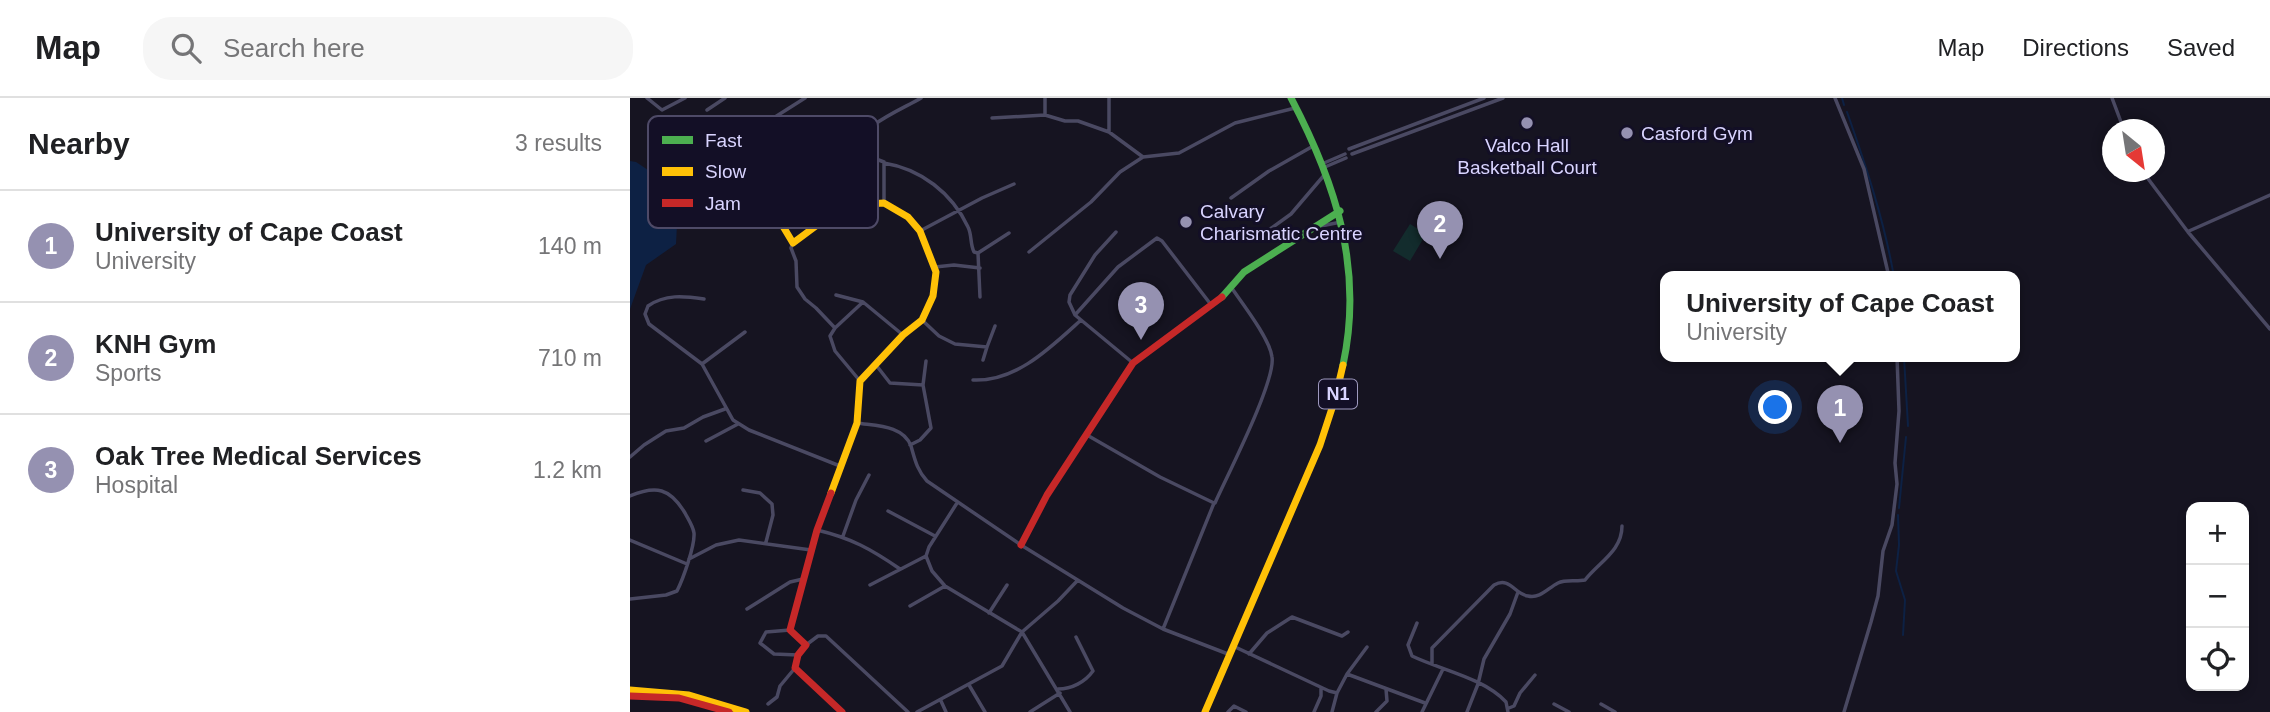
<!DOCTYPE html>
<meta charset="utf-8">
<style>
:root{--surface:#fff;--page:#f6f6f6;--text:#202124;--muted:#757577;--line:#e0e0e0;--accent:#9591b1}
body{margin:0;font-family:Helvetica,sans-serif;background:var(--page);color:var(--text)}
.controls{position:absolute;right:21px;bottom:21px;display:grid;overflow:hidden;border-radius:14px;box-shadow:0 4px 10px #0003}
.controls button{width:63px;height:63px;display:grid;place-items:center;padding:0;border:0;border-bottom:2px solid var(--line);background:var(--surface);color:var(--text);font:35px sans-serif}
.compass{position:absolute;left:1472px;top:21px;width:63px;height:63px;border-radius:50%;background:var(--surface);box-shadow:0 4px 10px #0003;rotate:150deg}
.you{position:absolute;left:1146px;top:310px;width:24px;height:24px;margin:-18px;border:5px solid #fff;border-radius:50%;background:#1a73e8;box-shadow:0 0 0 10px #1a73e833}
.badge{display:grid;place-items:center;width:46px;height:46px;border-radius:50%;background:var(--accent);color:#fff;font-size:23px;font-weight:700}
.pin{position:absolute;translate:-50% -58px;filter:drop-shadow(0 2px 4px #0008)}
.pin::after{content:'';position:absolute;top:37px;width:24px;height:21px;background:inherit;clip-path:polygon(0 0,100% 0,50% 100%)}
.popup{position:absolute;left:1030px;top:173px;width:360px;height:91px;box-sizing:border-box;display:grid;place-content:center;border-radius:14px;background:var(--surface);filter:drop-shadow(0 2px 5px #0005);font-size:23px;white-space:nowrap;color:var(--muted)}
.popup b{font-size:26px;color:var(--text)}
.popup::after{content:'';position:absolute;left:50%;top:100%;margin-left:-14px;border:14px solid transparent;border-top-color:var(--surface)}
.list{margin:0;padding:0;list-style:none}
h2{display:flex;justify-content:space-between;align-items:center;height:91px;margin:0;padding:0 28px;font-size:30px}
h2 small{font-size:23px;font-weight:400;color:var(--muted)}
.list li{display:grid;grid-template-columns:46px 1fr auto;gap:21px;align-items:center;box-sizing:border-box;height:112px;padding:0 28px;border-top:2px solid var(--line)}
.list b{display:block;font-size:26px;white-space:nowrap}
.list p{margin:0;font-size:23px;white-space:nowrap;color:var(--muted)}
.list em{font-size:23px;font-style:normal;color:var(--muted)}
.icon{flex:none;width:38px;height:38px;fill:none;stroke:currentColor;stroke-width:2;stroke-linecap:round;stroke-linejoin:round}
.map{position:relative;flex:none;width:1640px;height:614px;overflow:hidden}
header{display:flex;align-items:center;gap:42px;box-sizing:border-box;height:98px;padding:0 35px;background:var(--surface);border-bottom:2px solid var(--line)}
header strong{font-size:33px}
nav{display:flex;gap:38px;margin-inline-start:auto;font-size:24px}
.search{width:490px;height:63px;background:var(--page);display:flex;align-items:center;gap:18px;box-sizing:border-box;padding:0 24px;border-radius:28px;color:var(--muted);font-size:26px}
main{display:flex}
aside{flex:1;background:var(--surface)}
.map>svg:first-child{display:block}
.green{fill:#132c2d}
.water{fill:#0d2144}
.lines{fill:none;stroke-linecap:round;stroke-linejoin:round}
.stream{stroke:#0d2144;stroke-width:2}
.street{stroke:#4a4962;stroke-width:3.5}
.fast{stroke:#4caf50;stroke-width:7}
.slow{stroke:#ffc107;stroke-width:7}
.jam{stroke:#c62828;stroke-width:7}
.poi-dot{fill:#9591b1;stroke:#130f26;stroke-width:2.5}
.labels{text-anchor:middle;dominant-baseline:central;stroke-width:6;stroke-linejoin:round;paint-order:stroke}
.shield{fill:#130f26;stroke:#9e99be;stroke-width:2}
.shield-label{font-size:18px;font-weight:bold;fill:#d9d4ff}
.poi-label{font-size:19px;fill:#d9d4ff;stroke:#130f26;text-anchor:start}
.key{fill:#130f26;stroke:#4e4a67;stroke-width:2}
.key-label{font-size:19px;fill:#d9d4ff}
</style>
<header>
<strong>Map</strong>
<div class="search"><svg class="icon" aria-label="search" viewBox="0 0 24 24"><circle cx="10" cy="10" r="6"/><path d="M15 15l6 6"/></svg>Search here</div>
<nav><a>Map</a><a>Directions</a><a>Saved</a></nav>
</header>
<main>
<aside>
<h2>Nearby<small>3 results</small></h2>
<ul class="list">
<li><span class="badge">1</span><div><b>University of Cape Coast</b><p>University</p></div><em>140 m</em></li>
<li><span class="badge">2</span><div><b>KNH Gym</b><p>Sports</p></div><em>710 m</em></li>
<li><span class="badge">3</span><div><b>Oak Tree Medical Services</b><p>Hospital</p></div><em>1.2 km</em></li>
</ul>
</aside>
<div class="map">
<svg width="1640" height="614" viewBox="0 0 1640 614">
<rect width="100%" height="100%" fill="#161421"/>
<!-- green -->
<path class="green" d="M 780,126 L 796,136 L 780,163 L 763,153 Z"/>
<!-- water -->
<path class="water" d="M 0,63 L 6,64 L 39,86 L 47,127 L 46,146 L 16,167 L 0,211 Z"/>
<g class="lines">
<!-- stream -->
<path class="stream" d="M 1212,0 L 1214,7
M 1217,14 C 1236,68 1254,122 1264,179
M 1274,259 L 1278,328
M 1269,410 L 1276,339
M 1268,417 L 1269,447 L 1266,473 L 1275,502 L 1273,537"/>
<!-- street -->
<path class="street" d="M 17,0 L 32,12 L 55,0
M 175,0 L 145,19 L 144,24 L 174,69 L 199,118
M 479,0 L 479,34
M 1205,0 L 1234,71 L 1259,179
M 1482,0 L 1494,32
M 77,12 L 95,0
M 415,17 L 415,0
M 362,20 L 415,17 L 435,23 L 448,23 L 479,34 L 513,59 L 549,55 L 605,25 L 665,10
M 105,37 L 144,21
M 719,51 L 854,0
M 722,56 L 873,0
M 254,64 L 230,55 L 227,52 C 226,29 273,11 291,0
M 694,65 L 715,56
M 126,67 L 159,47
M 695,69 L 716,60
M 1513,74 L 1558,134 L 1640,231
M 601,100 L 639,73 L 685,47
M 254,105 L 254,65 C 291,71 322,95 338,129 C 342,137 340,146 344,154 L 348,155 L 379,135
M 691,128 L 711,124
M 290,133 L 352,100 L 384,86
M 1559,133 L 1640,97
M 486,134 L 465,157 L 440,197 L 439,204 L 445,217 L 503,265
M 636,134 L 661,116 L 696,75
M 163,145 L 161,150 L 166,163 L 167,189 L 175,201 L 186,210 L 205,230
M 399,154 L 461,104 L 490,74 L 513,59
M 348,155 L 350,199
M 305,169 L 324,167 L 350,170
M 206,197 L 233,204 L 273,237
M 74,201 C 54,198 35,196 18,208 L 15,216 L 19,226 L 72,266 L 103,322 L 119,332 L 210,368
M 445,217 L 488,169 L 527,140 L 532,143 L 582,208
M 292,222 L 309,238 L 325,246 L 357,249 L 353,262
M 357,249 L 365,228
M 72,266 L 115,234
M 246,267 L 260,285 L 293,287 L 296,263
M 343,282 C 386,284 420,250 451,222
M 230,283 L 205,253 L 200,238 L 205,230 L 233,204
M 227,325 C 246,328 273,327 281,348 C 285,362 287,372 297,383 L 391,447 L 493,510 L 533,531 L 598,556
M 457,337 L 530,379 L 584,405 L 533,531
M 76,343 L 108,326
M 280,347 L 290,342 L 301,330 L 293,287
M 0,359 L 14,347 L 36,333 L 54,330 L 73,319 L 95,311
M 113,392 L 130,395 L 142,406 L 143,417 L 136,444
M 0,398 C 26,387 40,390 55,415 C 58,421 63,428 64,435 C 65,448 53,481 47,493 L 36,497 L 0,501
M 327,405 L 299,449 L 296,458 L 302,473 L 315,488 L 392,534 L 440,614
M 585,405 C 597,378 646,283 642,259 C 640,241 612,205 601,189
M 258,413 L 305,438
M 187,432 C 221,440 241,451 270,471
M 213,438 L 226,402 L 239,377
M 0,442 L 57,466
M 59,461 L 86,447 L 109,442 L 181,452
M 240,487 L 296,458
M 280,508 L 315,488
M 117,511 L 160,484 L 173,481
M 359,515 L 377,487
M 787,525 L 778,547 L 782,558 C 811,572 854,580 876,604 L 878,614
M 160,532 L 136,534 L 130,545 L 144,556 L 168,557
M 176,547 L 188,538 L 196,538 L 278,614
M 603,548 L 699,593 L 707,595 L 717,576 L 795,605
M 619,556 L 637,535 L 662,519 L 712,538 L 718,534
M 802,566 L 802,550 L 864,487 C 880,478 884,496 898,498 C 910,501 918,490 928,485 C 936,481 946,484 955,482 C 969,464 992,453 992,428
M 717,576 L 737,549
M 339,587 L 355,614
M 428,591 C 442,591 455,584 463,573 L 446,539
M 311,603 L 316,614
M 138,606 L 147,599 L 150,588 L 165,570
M 924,606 L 939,614
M 971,606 L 985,614
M 879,610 L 884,608 L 890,595 L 905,577
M 287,614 L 372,568 L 392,534 L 428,503 L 448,482
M 400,614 L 430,595
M 598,614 L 604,608 L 616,614
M 684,614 L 691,598 L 691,590
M 702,614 L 707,595
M 746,614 L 757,603 L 756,591
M 792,614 L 813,571
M 837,614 L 848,586 L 854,561 L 880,516 L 888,494
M 1214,614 L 1241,524 L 1248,498 L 1253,453 L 1262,427 L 1267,386 L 1265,365 L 1269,313 L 1267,259"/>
<!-- fast -->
<path class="fast" d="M 661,0 C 705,84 734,170 713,267
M 592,199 L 614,174 L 710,113"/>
<!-- slow -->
<path class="slow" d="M 183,85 L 153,107 L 151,125 L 163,145 L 202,116 L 223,107 L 254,105 L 278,119 L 290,133 L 306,174 L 303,198 L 292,222 L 273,237 L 230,283 L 227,325 L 201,395
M 0,592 L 59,597 L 116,614
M 575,614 L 690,347 L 705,301 L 713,267"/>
<!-- jam -->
<path class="jam" d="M 201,395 L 187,432 L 160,532 L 176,547 L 168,557 L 165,570 L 212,614
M 391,447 L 417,397 L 503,265 L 592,199
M 0,598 L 49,600 L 99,614"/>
</g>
<!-- markers -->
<g class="poi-dot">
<circle cx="897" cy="25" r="7"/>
<circle cx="997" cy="35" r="7"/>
<circle cx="556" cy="124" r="7"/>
</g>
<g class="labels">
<!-- shield labels -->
<rect class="shield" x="689" y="281.5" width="38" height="29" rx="5"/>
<g class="shield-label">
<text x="708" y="296">N1</text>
</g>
<!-- poi labels -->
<g class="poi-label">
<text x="1011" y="35">Casford Gym</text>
<text x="897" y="47" text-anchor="middle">Valco Hall<tspan x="897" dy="22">Basketball Court</tspan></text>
<text x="570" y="113">Calvary<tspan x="570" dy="22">Charismatic Centre</tspan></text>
</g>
</g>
<!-- legend -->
<rect x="18" y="18" width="230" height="112" rx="10" class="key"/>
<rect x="32" y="38" width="31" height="8" fill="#4caf50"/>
<rect x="32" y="69" width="31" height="9" fill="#ffc107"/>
<rect x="32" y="101" width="31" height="8" fill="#c62828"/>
<g class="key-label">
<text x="75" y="49">Fast</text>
<text x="75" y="80">Slow</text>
<text x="75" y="112">Jam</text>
</g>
</svg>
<div class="controls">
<button>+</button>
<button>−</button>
<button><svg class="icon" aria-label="locate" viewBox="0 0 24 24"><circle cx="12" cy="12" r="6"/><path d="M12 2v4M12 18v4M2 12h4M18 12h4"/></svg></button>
</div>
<svg class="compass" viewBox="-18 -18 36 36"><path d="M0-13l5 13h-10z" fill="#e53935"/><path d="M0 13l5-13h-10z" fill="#757577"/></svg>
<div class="you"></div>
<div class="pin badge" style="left:1210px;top:345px">1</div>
<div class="popup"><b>University of Cape Coast</b>University</div>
<div class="pin badge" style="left:810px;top:161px">2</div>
<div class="pin badge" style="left:511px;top:242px">3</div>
</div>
</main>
